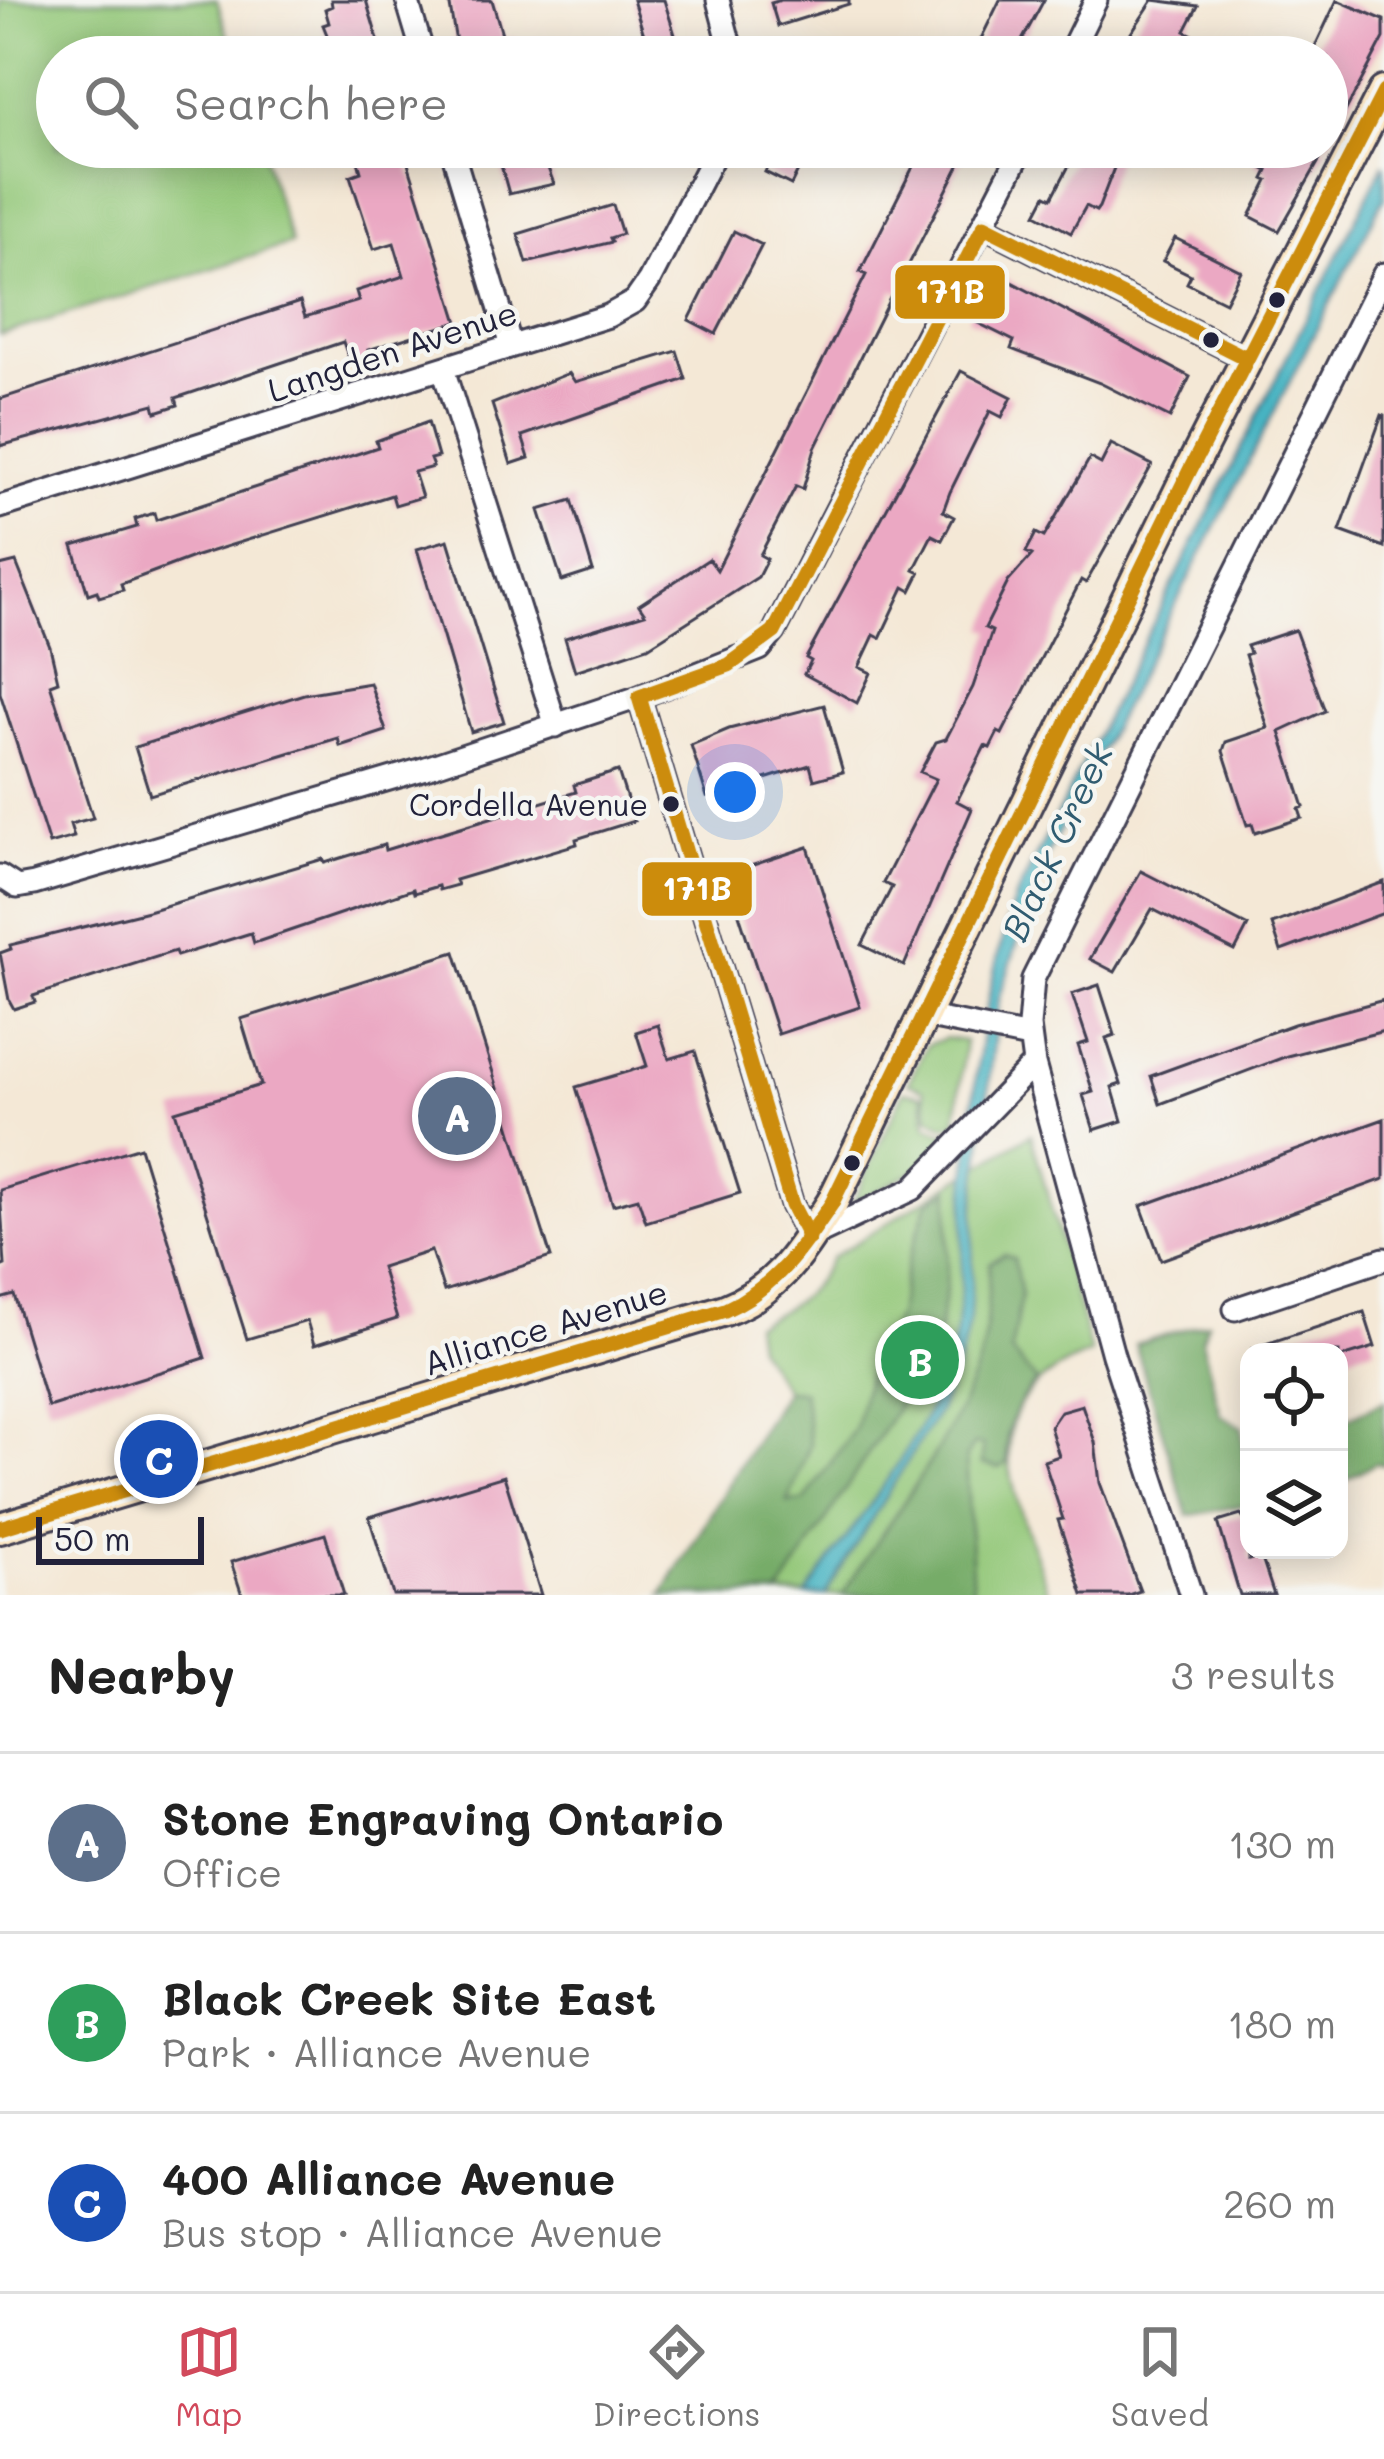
<!DOCTYPE html>
<meta charset="utf-8">
<style>
:root{--surface:#fff;--page:#f6f6f6;--text:#222;--muted:#767676;--line:#e0e0e0;--accent:#d1495b}
body{margin:0;font-family:Mali,sans-serif;background:var(--page);color:var(--text)}
.controls{position:absolute;right:36px;bottom:36px;display:grid;overflow:hidden;border-radius:24px;box-shadow:0 6px 30px #0003}
.controls button{width:108px;height:108px;display:grid;place-items:center;padding:0;border:0;border-bottom:3px solid var(--line);background:var(--surface);color:var(--text);font:60px sans-serif}
.scale{position:absolute;left:36px;bottom:30px;width:168px;box-sizing:border-box;padding-left:12px;border:6px solid #22223b;border-top:0;font-size:33px;line-height:42px;white-space:nowrap;color:#22223b;-webkit-text-stroke:9px #f6f6f2;paint-order:stroke}
.you{position:absolute;left:735px;top:792px;width:42px;height:42px;margin:-30px;border:9px solid #fff;border-radius:50%;background:#1a73e8;box-shadow:0 0 0 18px #1a73e833}
.badge{display:grid;place-items:center;width:78px;height:78px;border-radius:50%;background:var(--accent);color:#fff;font-size:39px;font-weight:700}
.pin{position:absolute;translate:-50% -50%;border:6px solid #fff;box-shadow:0 3px 12px #0006}
.list{margin:0;padding:0;list-style:none}
h2{display:flex;justify-content:space-between;align-items:center;height:156px;margin:0;padding:0 48px;font-size:51px}
h2 small{font-size:39px;font-weight:400;color:var(--muted)}
.list li{display:grid;grid-template-columns:78px 1fr auto;gap:36px;align-items:center;box-sizing:border-box;height:180px;padding:0 48px;border-top:3px solid var(--line)}
.list b{display:block;font-size:45px;white-space:nowrap}
.list p{margin:0;font-size:39px;white-space:nowrap;color:var(--muted)}
.list em{font-size:39px;font-style:normal;color:var(--muted)}
.icon{flex:none;width:66px;height:66px;fill:none;stroke:currentColor;stroke-width:2;stroke-linecap:round;stroke-linejoin:round}
.map{position:relative;flex:none;width:1384px;height:1595px;overflow:hidden}
.search{position:absolute;background:var(--surface);box-shadow:0 6px 30px #0003;left:36px;right:36px;top:36px;height:132px;display:flex;align-items:center;gap:30px;box-sizing:border-box;padding:0 42px;border-radius:66px;color:var(--muted);font-size:45px}
.sheet{height:696px;background:var(--surface)}
nav{display:flex;justify-content:space-around;align-items:center;box-sizing:border-box;height:168px;border-top:3px solid var(--line);background:var(--surface);font-size:33px;color:var(--muted)}
nav a{display:grid;justify-items:center;gap:6px}
nav .on{color:var(--accent)}
.map>svg:first-child{display:block}
.green{fill:#93c778;stroke:#5a745a;stroke-width:3}
.forest{fill:#76ac68;stroke:#4c6752;stroke-width:3}
.water{fill:#46b4c2;stroke:#346b7e;stroke-width:3}
.building{fill:#eba8c3}
.lines{fill:none;stroke-linecap:round;stroke-linejoin:round}
.street-casing{stroke:#424052;stroke-width:27}
.secondary-casing{stroke:#424052;stroke-width:36}
.street{stroke:#fff;stroke-width:21}
.secondary{stroke:#fbe6c3;stroke-width:30}
.bus-1-casing{stroke:#f6f6f2;stroke-width:24}
.bus-1{stroke:#cc8c0c;stroke-width:15}
.bus-dot{fill:#22223b;stroke:#f6f6f2;stroke-width:4.5}
.labels{text-anchor:middle;dominant-baseline:central;stroke-width:9;stroke-linejoin:round;paint-order:stroke}
.bus-label{font-size:30px;fill:#22223b;stroke:#f6f6f2;text-anchor:end}
.street-label{font-size:33px;fill:#22223b;stroke:#f6f6f2}
.water-label{font-size:36px;font-style:italic;fill:#305c71;stroke:#f6f6f2}
.line-badge{stroke:#f6f6f2;stroke-width:4.5}
.badge-label{font-size:33px;text-anchor:middle;font-weight:bold;fill:#fff}
</style>
<div class="map">
<svg width="1384" height="1595" viewBox="0 0 1384 1595">
<rect width="100%" height="100%" fill="#f6f6f2"/>
<filter id="ink" filterUnits="userSpaceOnUse"><feTurbulence type="fractalNoise" baseFrequency=".00833" numOctaves="2"/><feDisplacementMap in="SourceGraphic" scale="24" xChannelSelector="R" yChannelSelector="G"/><feConvolveMatrix kernelMatrix="1 2 1 2 8 2 1 2 1" color-interpolation-filters="sRGB"/></filter>
<filter id="wash" filterUnits="userSpaceOnUse"><feTurbulence type="fractalNoise" baseFrequency=".004" numOctaves="4" result="noise"/><feDisplacementMap in="SourceGraphic" scale="48" xChannelSelector="R" yChannelSelector="G"/><feGaussianBlur stdDeviation="2.7" result="paint"/><feColorMatrix in="noise" values="0 0 0 0 0 0 0 0 0 0 0 0 0 0 0 0 0 1.4 0 .05"/><feComposite in="paint" operator="in"/></filter>
<g filter="url(#wash)">
<rect width="100%" height="100%" fill="#f4e8d6"/>
<!-- green -->
<path class="green" d="M 0,0 L 217,0 L 234,57 L 57,57 L 57,147 L 261,147 L 291,244 L 0,335 Z
M 945,1038 L 965,1041 L 956,1123 L 945,1126 L 929,1117 L 924,1090 L 908,1083 L 927,1045 Z
M 904,1091 L 922,1095 L 927,1126 L 949,1135 L 922,1167 L 852,1204 Z
M 1031,1134 L 1091,1353 C 959,1405 1018,1493 1049,1595 L 662,1595 L 785,1390 L 757,1346 L 754,1324 C 791,1308 812,1295 831,1258 Z"/>
<!-- forest -->
<path class="forest" d="M 950,1189 L 946,1290 L 935,1347 L 779,1595 L 662,1595 L 785,1390 L 803,1391 L 810,1444 L 788,1502 L 804,1501 L 855,1428 L 873,1354 L 897,1317 L 908,1261 L 928,1202 Z
M 1004,1254 L 1014,1258 L 1021,1296 L 1011,1352 L 1037,1382 C 1017,1398 1001,1436 1008,1462 L 1000,1468 L 982,1464 L 983,1445 L 974,1444 L 966,1457 L 973,1595 L 842,1595 C 889,1518 948,1451 978,1364 C 989,1334 987,1294 990,1263 Z
M 1208,1322 L 1202,1340 L 1221,1415 L 1242,1427 L 1249,1504 L 1188,1516 L 1135,1344 Z
M 1384,1401 L 1384,1465 L 1376,1463 L 1339,1483 L 1339,1423 Z"/>
<!-- water -->
<path class="water" d="M 1384,163 L 1384,198 L 1044,861 L 999,1000 L 975,1206 L 970,1317 L 962,1354 L 939,1410 L 825,1595 L 806,1595 C 855,1522 922,1445 949,1360 C 963,1315 961,1270 964,1224 C 970,1114 979,1002 1015,898 Z"/>
<g id="blocks">
<!-- building -->
<path class="building" d="M 331,0 L 366,0 L 383,57 L 336,57 L 323,25 L 329,23 L 325,9 L 332,6 Z
M 449,0 L 492,0 L 504,41 L 513,38 L 519,57 L 458,54 Z
M 633,0 L 664,0 L 682,57 L 651,57 Z
M 781,0 L 849,0 L 849,4 L 778,26 L 771,3 Z
M 1000,0 L 1044,0 L 1013,57 L 972,57 Z
M 1153,0 L 1198,6 L 1185,31 L 1199,38 L 1189,57 L 1130,57 L 1119,51 Z
M 1337,0 L 1384,20 L 1384,38 L 1327,146 L 1327,57 L 1310,57 Z
M 354,147 L 403,147 L 458,322 L 368,350 L 371,359 L 351,364 L 343,342 L 176,398 L 178,405 L 156,412 L 154,404 L 0,446 L 0,399 L 300,302 L 305,317 L 359,301 L 356,291 L 404,276 L 394,243 L 374,249 L 350,176 L 361,172 Z
M 496,147 L 540,147 L 554,184 L 509,194 Z
M 777,147 L 810,147 L 791,185 L 765,172 Z
M 923,147 L 947,147 L 964,156 L 908,266 L 914,269 L 902,293 L 894,290 L 815,448 L 803,489 L 796,486 L 760,555 L 767,559 L 758,577 L 648,647 L 575,671 L 565,638 L 645,614 L 639,605 L 709,559 L 717,570 L 866,275 L 860,272 Z
M 1044,147 L 1122,147 L 1099,207 L 1096,211 L 1086,206 L 1071,233 L 1036,214 L 1046,195 L 1052,198 L 1072,160 Z
M 1264,147 L 1327,147 L 1279,231 L 1250,216 L 1268,181 L 1264,179 L 1268,171 L 1255,164 Z
M 613,205 L 622,234 L 610,238 L 612,242 L 527,263 L 518,234 Z
M 734,231 L 762,245 L 716,334 L 689,320 Z
M 1175,238 L 1241,271 L 1225,302 L 1187,283 L 1191,275 L 1163,261 Z
M 991,271 L 1190,377 L 1170,418 L 1100,383 L 1011,349 L 1014,341 L 968,318 Z
M 677,351 L 686,379 L 522,436 L 529,458 L 511,464 L 492,404 L 569,373 L 575,382 Z
M 961,371 L 1012,397 L 1002,417 L 990,411 L 950,492 L 943,511 L 954,517 L 942,540 L 932,535 L 914,570 L 920,573 L 911,591 L 904,587 L 880,638 L 874,635 L 859,667 L 871,673 L 857,703 L 804,674 L 811,661 L 806,658 Z
M 1382,415 L 1384,416 L 1384,547 L 1340,531 Z
M 428,422 L 438,457 L 430,459 L 433,467 L 414,472 L 422,497 L 395,505 L 392,495 L 193,557 L 121,584 L 123,590 L 99,597 L 97,591 L 88,594 L 73,546 L 137,527 L 135,519 L 154,513 L 156,520 L 378,447 L 376,441 Z
M 1111,444 L 1152,465 L 1086,583 L 1081,580 L 1002,734 L 998,732 L 990,748 L 985,746 L 957,801 L 972,809 L 904,966 L 862,945 L 892,887 L 883,883 L 936,779 L 920,772 L 936,742 L 946,739 L 973,687 L 992,631 L 985,628 L 1008,582 L 1032,555 L 1026,552 L 1036,533 L 1044,537 L 1090,458 L 1101,464 Z
M 572,500 L 593,571 L 562,581 L 539,510 Z
M 448,540 L 504,722 L 471,732 L 417,549 Z
M 16,562 L 50,647 L 58,681 L 50,684 L 93,818 L 70,824 L 74,837 L 49,844 L 0,693 L 0,566 Z
M 1295,630 L 1325,711 L 1280,732 L 1304,807 L 1299,809 L 1302,818 L 1255,833 L 1252,824 L 1247,825 L 1223,751 L 1226,742 L 1268,728 L 1245,655 L 1250,653 L 1247,646 Z
M 370,683 L 386,731 L 340,746 L 338,738 L 150,795 L 135,747 L 304,694 Z
M 824,705 L 843,772 L 814,780 L 810,765 L 755,782 L 757,788 L 735,795 L 733,788 L 707,797 L 691,745 L 729,729 Z
M 618,771 L 634,821 L 576,839 L 577,844 L 455,880 L 457,885 L 439,890 L 438,886 L 414,893 L 413,889 L 254,943 L 251,933 L 177,956 L 175,951 L 33,996 L 35,1002 L 14,1009 L 9,1000 L 0,953 L 11,949 L 10,945 L 148,911 L 323,859 L 325,863 L 384,845 L 385,850 L 576,792 L 574,785 Z
M 808,847 L 860,1007 L 778,1034 L 726,874 Z
M 1141,871 L 1248,926 L 1235,951 L 1152,909 L 1115,972 L 1090,959 Z
M 1384,882 L 1384,913 L 1281,951 L 1272,924 Z
M 455,952 L 551,1257 L 444,1291 L 431,1251 L 381,1267 L 397,1319 L 314,1345 L 307,1321 L 247,1339 L 175,1111 L 261,1085 L 241,1019 Z
M 1099,985 L 1115,1035 L 1106,1038 L 1121,1084 L 1112,1087 L 1122,1121 L 1094,1130 L 1083,1095 L 1093,1092 L 1078,1045 L 1088,1042 L 1072,994 Z
M 1384,1000 L 1384,1031 L 1287,1056 L 1160,1104 L 1151,1076 L 1294,1024 Z
M 658,1025 L 669,1059 L 695,1051 L 740,1193 L 646,1222 L 638,1198 L 613,1205 L 576,1087 L 647,1066 L 636,1032 Z
M 1384,1119 L 1384,1179 L 1161,1260 L 1141,1206 Z
M 140,1147 L 205,1358 L 48,1407 L 14,1295 L 0,1299 L 0,1267 L 5,1265 L 0,1190 Z
M 1364,1312 L 1375,1347 L 1339,1358 L 1339,1352 L 1253,1352 L 1253,1348 Z
M 1082,1405 L 1095,1442 L 1100,1483 L 1140,1591 L 1128,1595 L 1083,1595 L 1058,1520 L 1063,1519 L 1044,1461 L 1059,1456 L 1050,1427 L 1061,1411 Z
M 504,1476 L 541,1595 L 393,1595 L 369,1517 Z
M 1241,1515 L 1249,1527 L 1249,1560 L 1261,1556 L 1274,1595 L 1240,1595 L 1218,1522 Z
M 325,1534 L 344,1595 L 242,1595 L 231,1562 Z"/>
</g>
</g>
<g filter="url(#ink)">
<use href="#blocks" fill-opacity="0" stroke="#424052" stroke-width="3"/>
<g class="lines">
<defs>
<path id="street" d="M 407,0 L 424,57
M 718,0 L 733,57
M 1068,57 L 1096,0
M 451,147 L 511,346
M 984,226 L 1246,358
M 443,369 L 556,726
M 0,507 L 608,316 L 635,301 L 649,281 L 718,147
M 639,697 L 792,1205 L 809,1238 L 913,1189 L 1034,1064
M 0,876 L 17,887 L 34,884 L 423,769 L 639,697 L 760,649 L 774,632 L 1023,147
M 924,1016 L 1029,1037
M 1235,1309 L 1384,1259
M 1191,1595 L 1113,1355 L 1034,1064 L 1029,1026 L 1033,979 L 1384,274"/>
<path id="secondary" d="M 0,1528 L 725,1310 C 780,1289 801,1250 832,1203 L 1189,472 L 1384,92"/>
</defs>
<!-- street casing -->
<use href="#street" class="street-casing"/>
<!-- secondary casing -->
<use href="#secondary" class="secondary-casing"/>
<!-- street -->
<use href="#street" class="street"/>
<!-- secondary -->
<use href="#secondary" class="secondary"/>
<defs>
<path id="bus-1" d="M 809,1238 L 792,1205 L 639,697 L 729,665 L 774,632 L 984,226 L 1246,358
M 0,1528 L 725,1310 C 776,1287 802,1248 832,1203 L 1189,472 L 1384,92"/>
</defs>
<!-- bus-1 casing -->
<use href="#bus-1" class="bus-1-casing"/>
<!-- bus-1 -->
<use href="#bus-1" class="bus-1"/>
</g>
</g>
<!-- markers -->
<g class="bus-dot">
<circle cx="1277" cy="300" r="10"/>
<circle cx="1211" cy="340" r="10"/>
<circle cx="671" cy="804" r="10"/>
<circle cx="852" cy="1163" r="10"/>
</g>
<g class="labels">
<!-- bus labels -->
<g class="bus-label">
<text x="648" y="804">Cordella Avenue</text>
</g>
<!-- street labels -->
<g class="street-label">
<text transform="translate(392 350) rotate(-18)">Langden Avenue</text>
<text transform="translate(545 1326) rotate(-17)">Alliance Avenue</text>
</g>
<!-- water labels -->
<g class="water-label">
<text transform="translate(1056 841) rotate(-65)">Black Creek</text>
</g>
</g>
<g class="line-badge">
<rect x="893" y="263" width="114" height="58" rx="12" fill="#cc8c0c"/>
<rect x="640" y="860" width="114" height="58" rx="12" fill="#cc8c0c"/>
</g>
<g class="badge-label">
<text x="950" y="303">171B</text>
<text x="697" y="900">171B</text>
</g>
</svg>
<div class="controls">
<button><svg class="icon" aria-label="locate" viewBox="0 0 24 24"><circle cx="12" cy="12" r="6"/><path d="M12 2v4M12 18v4M2 12h4M18 12h4"/></svg></button>
<button><svg class="icon" aria-label="layers" viewBox="0 0 24 24"><path d="M12 4l9 5-9 5-9-5zM3 14l9 5 9-5"/></svg></button>
</div>
<div class="scale">50 m</div>
<div class="you"></div>
<div class="pin badge" style="left:457px;top:1116px;background:#5c6f8a">A</div>
<div class="pin badge" style="left:920px;top:1360px;background:#2e9e5b">B</div>
<div class="pin badge" style="left:159px;top:1459px;background:#1a4fb4">C</div>
<div class="search"><svg class="icon" aria-label="search" viewBox="0 0 24 24"><circle cx="10" cy="10" r="6"/><path d="M15 15l6 6"/></svg>Search here</div>
</div>
<section class="sheet">
<h2>Nearby<small>3 results</small></h2>
<ul class="list">
<li><span class="badge" style="background:#5c6f8a">A</span><div><b>Stone Engraving Ontario</b><p>Office</p></div><em>130 m</em></li>
<li><span class="badge" style="background:#2e9e5b">B</span><div><b>Black Creek Site East</b><p>Park · Alliance Avenue</p></div><em>180 m</em></li>
<li><span class="badge" style="background:#1a4fb4">C</span><div><b>400 Alliance Avenue</b><p>Bus stop · Alliance Avenue</p></div><em>260 m</em></li>
</ul>
</section>
<nav>
<a class="on"><svg class="icon" aria-label="map" viewBox="0 0 24 24"><path d="M3 6l6-2 6 2 6-2v14l-6 2-6-2-6 2zM9 4v14M15 6v14"/></svg>Map</a>
<a><svg class="icon" aria-label="directions" viewBox="0 0 24 24"><path d="M12 3l9 9-9 9-9-9zM9 14v-3h6M13 9l2 2-2 2"/></svg>Directions</a>
<a><svg class="icon" aria-label="saved" viewBox="0 0 24 24"><path d="M7 4h10v16l-5-4-5 4z"/></svg>Saved</a>
</nav>
